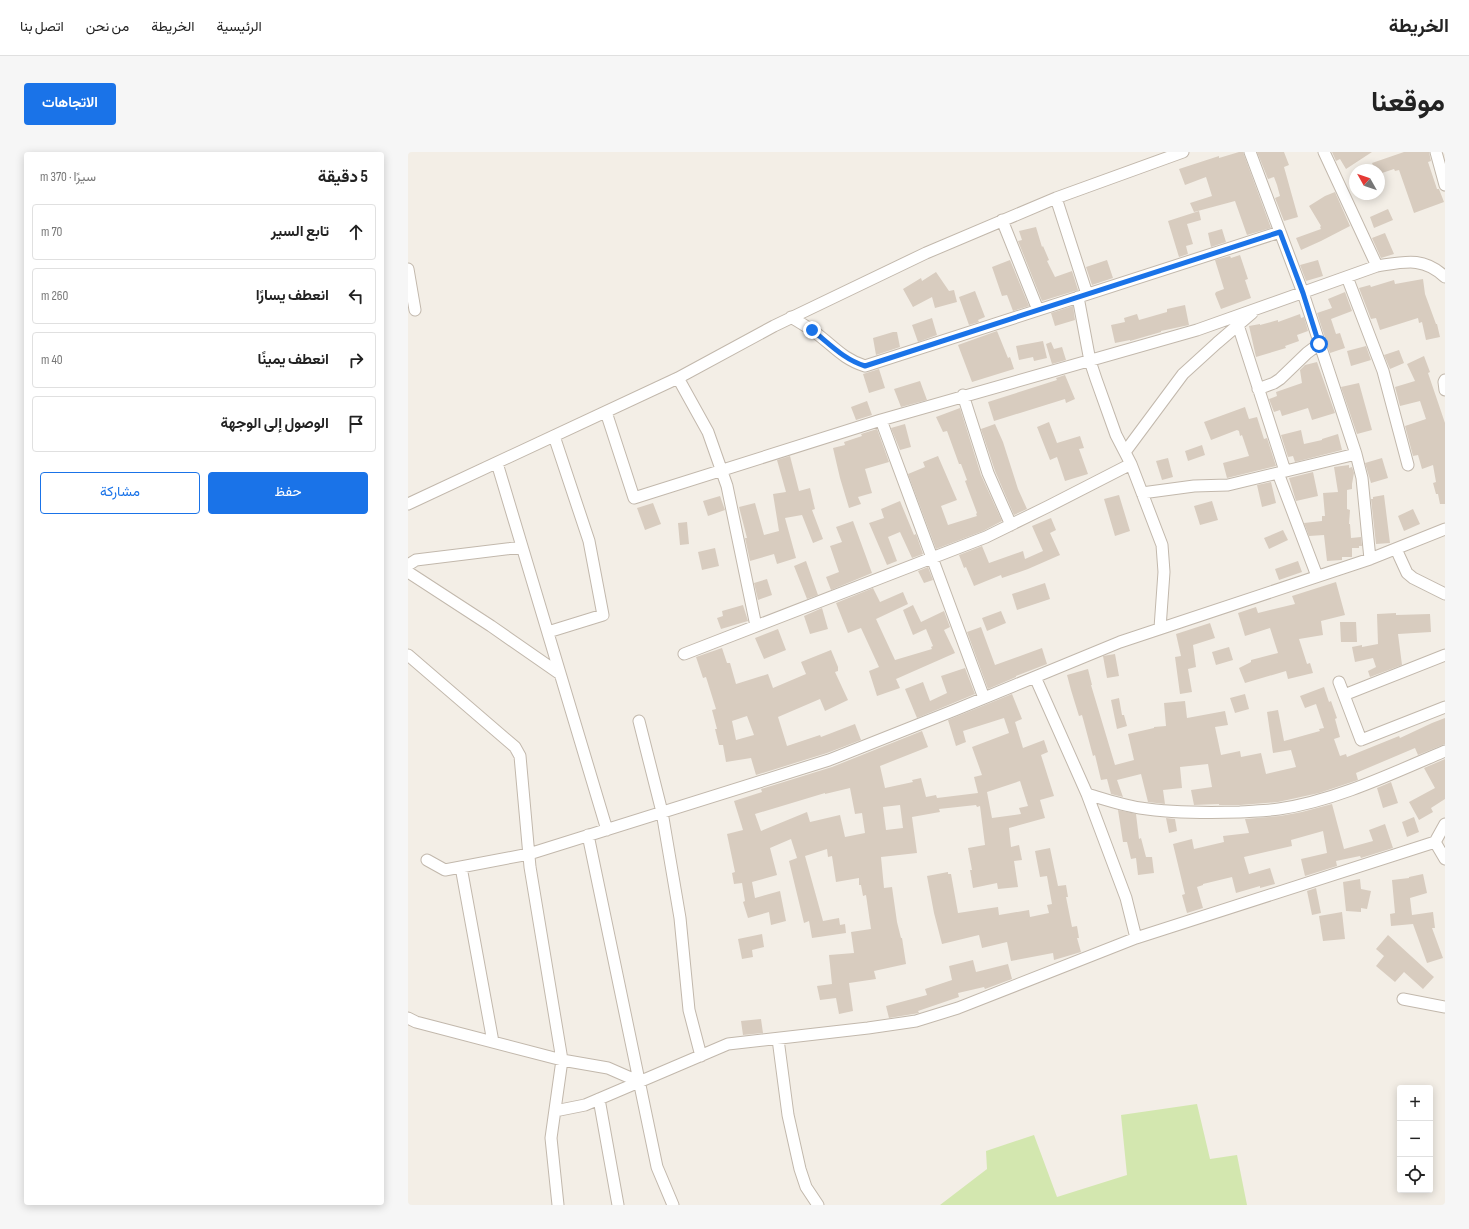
<!DOCTYPE html>
<html lang="ar">
<meta charset="utf-8">
<style>
:root{--surface:#fff;--page:#f6f6f6;--text:#222;--muted:#767676;--line:#e0e0e0;--accent:#1a73e8}
body{margin:0;font-family:"Sofia Sans Condensed",Vazirmatn,sans-serif;background:var(--page);color:var(--text);direction:rtl}
.controls{position:absolute;right:12px;bottom:12px;display:grid;overflow:hidden;border-radius:4px;box-shadow:0 2px 10px #0003}
.controls button{width:36px;height:36px;display:grid;place-items:center;padding:0;border:0;border-bottom:1px solid var(--line);background:var(--surface);color:var(--text);font:20px sans-serif}
.compass{position:absolute;left:941px;top:12px;width:36px;height:36px;border-radius:50%;background:var(--surface);box-shadow:0 2px 10px #0003;rotate:310deg}
.stop{position:absolute;width:12px;height:12px;margin:-9px;border:3px solid #1a73e8;border-radius:50%;background:#fff}
.stop.end{background:#1a73e8;border-color:#fff;box-shadow:0 1px 4px #0008}
.list{margin:0;padding:0;list-style:none}
h2{display:flex;justify-content:space-between;align-items:center;height:52px;margin:0;padding:0 16px;font-size:17px}
h2 small{font-size:13px;font-weight:400;color:var(--muted)}
.list li{display:grid;grid-template-columns:26px 1fr auto;gap:12px;align-items:center;box-sizing:border-box;height:56px;margin:0 8px 8px;padding:0 8px;border:1px solid var(--line);border-radius:4px}
.list b{display:block;font-size:15px;white-space:nowrap}
.list em{font-size:13px;font-style:normal;color:var(--muted)}
.actions{display:flex;gap:8px;padding:12px 16px}
.actions a{flex:1;padding:9px 0;border:1px solid var(--accent);border-radius:4px;text-align:center;font-size:14px;color:var(--accent)}
.actions .main{background:var(--accent);color:#fff}
.icon{flex:none;width:22px;height:22px;fill:none;stroke:currentColor;stroke-width:2;stroke-linecap:round;stroke-linejoin:round}
.map{position:relative;flex:none;width:1037px;height:1053px;overflow:hidden;direction:ltr;border-radius:4px}
header{display:flex;align-items:center;gap:24px;box-sizing:border-box;height:56px;padding:0 20px;background:var(--surface);border-bottom:1px solid var(--line)}
header strong{font-size:19px}
nav{display:flex;gap:22px;margin-inline-start:auto;font-size:14px}
.intro{display:flex;align-items:center;justify-content:space-between;box-sizing:border-box;height:96px;padding:0 24px}
h1{margin:0;font-size:28px}
.button{padding:10px 18px;border-radius:4px;background:var(--accent);color:#fff;font-size:14px;font-weight:700}
main{display:flex;gap:24px;padding:0 24px}
aside{flex:1;background:var(--surface);border-radius:4px;box-shadow:0 2px 10px #0003}
.map>svg:first-child{display:block}
.green{fill:#d3e7af}
.building{fill:#d8ccbf;fill-rule:evenodd}
.lines{fill:none;stroke-linecap:round;stroke-linejoin:round}
.minor-casing{stroke:#c2b8ac;stroke-width:13}
.minor{stroke:#fff;stroke-width:11}
.route{stroke:#1a73e8;stroke-width:5}
</style>
<header>
<strong>الخريطة</strong>
<nav><a>الرئيسية</a><a>الخريطة</a><a>من نحن</a><a>اتصل بنا</a></nav>
</header>
<div class="intro"><h1>موقعنا</h1><a class="button">الاتجاهات</a></div>
<main>
<div class="map">
<svg width="1037" height="1053" viewBox="0 0 1037 1053">
<rect width="100%" height="100%" fill="#f3eee6"/>
<!-- green -->
<path class="green" d="M 789,952 L 802,1007 L 829,1003 L 839,1053 L 532,1053 L 579,1017 L 578,999 L 626,983 L 649,1045 L 719,1023 L 713,963 Z"/>
<!-- building -->
<path class="building" d="M 831,0 L 835,0 L 863,76 L 839,83 L 827,49 L 786,60 L 782,51 L 804,44 L 798,25 L 777,33 L 771,17 L 811,4 L 811,6 Z
M 849,0 L 876,0 L 881,13 L 876,15 L 890,65 L 876,69 L 867,46 L 872,44 L 869,33 L 866,25 L 860,27 Z
M 924,0 L 964,0 L 938,17 L 932,7 L 928,9 Z
M 996,0 L 1021,0 L 1023,9 L 1020,10 L 1029,37 L 1031,37 L 1036,50 L 1006,61 L 991,18 L 987,19 L 986,17 L 971,22 L 971,18 L 967,18 L 964,11 Z
M 927,40 L 942,74 L 913,89 L 893,98 L 888,86 L 913,77 L 912,75 L 913,74 L 901,54 L 917,44 Z
M 980,57 L 985,68 L 966,76 L 962,65 Z
M 791,59 L 793,68 L 779,72 L 785,92 L 778,94 L 780,102 L 771,105 L 760,69 Z
M 628,75 L 634,95 L 635,94 L 641,108 L 639,109 L 647,125 L 664,119 L 670,138 L 634,149 L 610,89 L 614,88 L 611,79 Z
M 814,77 L 818,90 L 803,95 L 800,81 Z
M 977,81 L 986,102 L 973,106 L 964,86 Z
M 832,103 L 840,127 L 837,128 L 843,146 L 813,157 L 807,142 L 808,140 L 816,137 L 807,108 L 822,104 L 823,106 Z
M 602,108 L 621,154 L 605,159 L 599,143 L 594,144 L 584,115 Z
M 699,108 L 705,126 L 684,133 L 678,115 Z
M 910,108 L 915,124 L 898,129 L 892,113 Z
M 528,120 L 541,139 L 546,138 L 549,150 L 527,156 L 524,145 L 505,155 L 495,137 L 513,126 L 514,129 Z
M 1015,127 L 1017,142 L 1028,172 L 1029,172 L 1032,185 L 1018,188 L 1014,170 L 1011,171 L 1010,166 L 972,178 L 968,166 L 963,167 L 951,136 L 962,133 L 963,135 L 986,128 L 987,132 Z
M 567,139 L 577,165 L 570,168 L 571,170 L 561,173 L 551,145 Z
M 937,140 L 944,159 L 923,167 L 928,182 L 932,181 L 937,196 L 922,201 L 909,161 L 924,156 L 920,147 Z
M 777,153 L 781,173 L 753,179 L 753,180 L 722,189 L 722,188 L 707,191 L 703,173 L 717,170 L 716,166 L 729,162 L 731,168 L 759,160 L 759,157 Z
M 665,154 L 667,168 L 647,174 L 643,161 Z
M 892,162 L 893,166 L 896,165 L 900,179 L 889,183 L 891,189 L 877,194 L 878,196 L 848,205 L 841,174 L 852,172 L 852,173 L 870,168 L 870,170 Z
M 524,166 L 529,183 L 510,190 L 504,173 Z
M 589,179 L 600,206 L 602,205 L 606,217 L 564,230 L 550,193 Z
M 485,180 L 489,180 L 492,195 L 468,203 L 465,186 Z
M 635,189 L 639,206 L 626,209 L 625,205 L 611,208 L 608,194 Z
M 643,190 L 646,197 L 654,195 L 658,208 L 644,212 L 638,192 Z
M 958,194 L 963,208 L 943,214 L 939,199 Z
M 991,198 L 996,211 L 982,217 L 976,203 Z
M 1016,204 L 1022,220 L 1020,221 L 1037,271 L 1037,352 L 1032,352 L 1030,342 L 1028,342 L 1025,331 L 1028,330 L 1025,313 L 1014,317 L 1010,303 L 1005,304 L 997,274 L 1018,267 L 1012,249 L 992,254 L 987,235 L 1007,229 L 999,212 Z
M 909,210 L 927,261 L 904,268 L 900,256 L 874,264 L 872,258 L 866,260 L 861,247 L 869,244 L 868,240 L 894,231 L 892,218 L 897,213 Z
M 471,217 L 477,236 L 461,241 L 455,222 Z
M 657,223 L 667,247 L 658,251 L 657,247 L 586,269 L 580,250 L 649,228 L 648,226 Z
M 512,229 L 519,248 L 493,255 L 486,237 Z
M 951,231 L 964,278 L 949,282 L 933,235 Z
M 459,249 L 464,263 L 448,268 L 443,255 Z
M 837,255 L 841,267 L 849,265 L 856,287 L 859,286 L 868,314 L 819,326 L 815,311 L 841,304 L 834,283 L 832,284 L 831,279 L 829,278 L 803,288 L 796,270 Z
M 552,256 L 573,323 L 594,369 L 575,379 L 528,397 L 500,322 L 517,315 L 515,310 L 530,304 L 549,348 L 533,354 L 540,373 L 569,364 L 568,362 L 569,361 L 557,329 L 559,328 L 553,312 L 551,312 L 539,279 L 535,280 L 528,265 Z
M 641,270 L 649,291 L 672,284 L 676,296 L 671,297 L 680,322 L 657,329 L 649,305 L 642,308 L 629,275 Z
M 497,272 L 503,295 L 492,298 L 483,276 Z
M 587,272 L 595,290 L 610,337 L 619,357 L 606,363 L 587,319 L 573,277 Z
M 469,277 L 481,310 L 457,317 L 464,341 L 450,345 L 453,352 L 441,356 L 432,326 L 425,296 L 437,293 L 436,290 L 454,284 L 453,282 Z
M 893,278 L 896,292 L 914,288 L 914,287 L 930,282 L 934,298 L 887,310 L 885,304 L 880,305 L 873,283 Z
M 794,293 L 797,303 L 780,309 L 777,299 Z
M 382,304 L 391,339 L 402,336 L 407,357 L 404,358 L 415,387 L 405,391 L 394,363 L 377,366 L 388,406 L 369,412 L 366,402 L 342,409 L 337,386 L 339,386 L 331,355 L 347,351 L 356,383 L 371,379 L 365,342 L 378,340 L 369,308 Z
M 760,306 L 765,325 L 754,328 L 748,309 Z
M 974,306 L 980,326 L 963,331 L 957,311 Z
M 941,313 L 941,316 L 944,315 L 946,321 L 944,332 L 944,337 L 939,338 L 939,357 L 942,358 L 941,372 L 942,372 L 943,386 L 953,385 L 954,394 L 951,394 L 951,396 L 944,396 L 944,405 L 934,405 L 934,408 L 919,409 L 916,383 L 901,384 L 896,371 L 914,369 L 914,364 L 917,364 L 915,341 L 930,340 L 926,315 Z
M 905,320 L 910,344 L 888,349 L 881,326 Z
M 863,330 L 868,351 L 854,355 L 849,333 Z
M 711,343 L 722,379 L 707,384 L 696,347 Z
M 976,343 L 982,391 L 968,392 L 963,347 L 965,347 L 965,345 Z
M 312,344 L 317,358 L 300,364 L 295,349 Z
M 492,349 L 506,383 L 508,382 L 515,402 L 504,406 L 492,380 L 480,385 L 489,409 L 479,413 L 461,371 L 476,366 L 473,357 Z
M 804,349 L 810,368 L 792,373 L 786,354 Z
M 245,351 L 253,372 L 237,378 L 229,356 Z
M 1005,357 L 1012,372 L 996,379 L 990,364 Z
M 643,366 L 648,378 L 642,381 L 652,403 L 620,417 L 594,426 L 593,423 L 566,434 L 558,415 L 556,416 L 551,403 L 574,394 L 581,411 L 615,399 L 617,407 L 635,399 L 624,374 Z
M 445,369 L 464,421 L 423,438 L 418,425 L 431,420 L 422,394 L 434,390 L 428,375 Z
M 279,370 L 281,392 L 272,393 L 270,371 Z
M 875,378 L 880,388 L 861,397 L 856,386 Z
M 307,396 L 311,414 L 294,418 L 290,400 Z
M 398,409 L 410,443 L 399,447 L 386,414 Z
M 890,409 L 894,420 L 871,428 L 867,417 Z
M 520,415 L 525,428 L 516,431 L 510,419 Z
M 359,427 L 364,443 L 350,448 L 346,431 Z
M 928,430 L 937,463 L 913,469 L 915,483 L 891,487 L 899,512 L 902,511 L 905,521 L 880,527 L 878,519 L 837,531 L 831,516 L 843,510 L 843,508 L 870,501 L 862,476 L 837,484 L 830,461 L 848,455 L 850,461 L 887,452 L 884,444 Z
M 637,431 L 642,447 L 609,458 L 604,442 Z
M 465,436 L 472,450 L 495,440 L 500,452 L 468,467 L 487,508 L 524,497 L 523,495 L 525,494 L 518,477 L 505,483 L 495,458 L 505,453 L 513,470 L 536,459 L 542,475 L 536,478 L 547,501 L 488,527 L 492,536 L 469,544 L 461,519 L 471,515 L 453,476 L 440,481 L 428,451 Z
M 335,453 L 340,469 L 313,477 L 309,466 L 315,464 L 314,459 Z
M 414,456 L 420,477 L 402,482 L 396,464 Z
M 593,459 L 598,471 L 579,479 L 574,466 Z
M 988,461 L 988,463 L 1022,462 L 1023,480 L 990,482 L 994,513 L 962,525 L 960,519 L 968,515 L 965,506 L 947,510 L 944,495 L 954,493 L 954,495 L 970,492 L 969,462 Z
M 932,470 L 948,470 L 949,490 L 933,490 Z
M 802,471 L 807,486 L 785,493 L 788,515 L 780,517 L 784,540 L 772,542 L 767,505 L 773,504 L 768,482 Z
M 573,475 L 587,513 L 634,496 L 639,512 L 608,524 L 608,525 L 580,537 L 559,480 Z
M 370,477 L 378,498 L 356,507 L 347,486 Z
M 821,495 L 825,508 L 808,513 L 804,500 Z
M 314,496 L 319,511 L 322,511 L 328,532 L 360,522 L 365,536 L 398,522 L 393,510 L 423,498 L 430,515 L 430,519 L 427,520 L 440,548 L 417,559 L 412,547 L 370,565 L 379,594 L 412,583 L 413,585 L 447,572 L 453,588 L 419,601 L 348,623 L 343,606 L 318,610 L 315,593 L 311,593 L 307,577 L 309,577 L 304,558 L 308,557 L 298,525 L 295,526 L 288,505 ZM 339,564 L 346,583 L 328,588 L 324,569 Z
M 707,502 L 711,524 L 699,526 L 695,504 Z
M 557,516 L 567,542 L 509,566 L 497,537 L 515,530 L 522,549 L 539,541 L 533,524 Z
M 680,517 L 684,533 L 683,533 L 707,613 L 726,608 L 720,582 L 746,576 L 746,575 L 758,574 L 756,551 L 777,549 L 779,566 L 817,559 L 820,573 L 807,575 L 813,603 L 832,599 L 833,605 L 853,601 L 858,622 L 888,615 L 883,598 L 865,601 L 859,560 L 870,558 L 876,589 L 912,579 L 911,577 L 916,576 L 908,552 L 897,556 L 892,544 L 916,535 L 921,550 L 923,549 L 929,566 L 927,567 L 932,585 L 926,587 L 932,604 L 938,602 L 939,605 L 991,584 L 992,586 L 1024,571 L 1037,566 L 1037,592 L 1010,603 L 1007,596 L 948,621 L 950,628 L 911,641 L 870,650 L 832,653 L 811,653 L 811,652 L 786,653 L 783,638 L 804,635 L 800,612 L 772,615 L 774,636 L 755,638 L 757,652 L 740,650 L 733,622 L 709,628 L 715,645 L 703,642 L 699,627 L 693,628 L 687,603 L 685,604 L 674,563 L 671,564 L 663,538 L 659,523 Z
M 604,542 L 614,567 L 607,570 L 615,596 L 636,588 L 640,600 L 633,603 L 646,644 L 632,648 L 637,666 L 601,676 L 603,695 L 611,693 L 614,708 L 606,709 L 610,735 L 590,737 L 589,731 L 565,736 L 562,718 L 564,718 L 560,696 L 577,693 L 572,654 L 569,655 L 568,653 L 531,657 L 532,660 L 504,665 L 509,701 L 473,705 L 476,736 L 484,735 L 489,770 L 493,786 L 494,786 L 498,812 L 466,819 L 468,827 L 441,831 L 445,859 L 431,862 L 428,846 L 412,848 L 409,834 L 424,832 L 421,803 L 446,801 L 443,780 L 463,777 L 458,743 L 455,744 L 453,733 L 451,733 L 451,726 L 428,730 L 424,704 L 420,705 L 419,697 L 397,704 L 415,769 L 431,766 L 432,773 L 437,772 L 438,781 L 404,786 L 401,769 L 396,771 L 381,709 L 389,706 L 383,687 L 362,696 L 369,723 L 344,730 L 347,746 L 372,739 L 378,769 L 363,773 L 361,760 L 340,766 L 335,750 L 337,749 L 334,731 L 326,732 L 324,721 L 327,720 L 319,682 L 335,678 L 326,649 L 354,640 L 353,637 L 424,615 L 514,579 L 520,595 L 472,614 L 477,636 L 505,630 L 504,628 L 513,626 L 518,645 L 528,643 L 529,646 L 570,641 L 566,625 L 574,623 L 564,595 L 601,581 L 596,566 L 555,579 L 558,590 L 548,594 L 540,568 ZM 612,629 L 620,654 L 611,656 L 613,662 L 584,666 L 579,640 ZM 442,636 L 447,662 L 454,661 L 457,681 L 437,685 L 432,663 L 402,670 L 399,660 L 353,679 L 347,662 L 417,641 L 417,642 ZM 492,653 L 495,676 L 478,678 L 475,655 Z
M 837,542 L 841,557 L 827,561 L 822,546 Z
M 711,546 L 714,563 L 716,563 L 719,574 L 709,577 L 703,548 Z
M 1037,607 L 1037,647 L 1023,656 L 1025,660 L 1011,668 L 1001,650 L 1027,636 L 1016,616 Z
M 983,630 L 990,651 L 975,656 L 969,636 Z
M 924,652 L 936,697 L 965,689 L 961,678 L 977,672 L 985,696 L 953,706 L 952,704 L 928,709 L 929,714 L 897,724 L 893,707 L 919,701 L 915,679 L 883,688 L 884,694 L 836,705 L 841,722 L 862,716 L 867,732 L 852,736 L 852,734 L 828,741 L 824,725 L 795,732 L 795,733 L 789,735 L 795,756 L 779,761 L 774,743 L 777,742 L 765,692 L 784,687 L 786,697 L 816,690 L 815,684 L 841,681 L 837,667 L 872,664 L 894,660 Z
M 710,658 L 728,662 L 731,687 L 733,686 L 738,705 L 744,705 L 746,721 L 730,723 L 728,706 L 723,707 L 719,690 L 715,690 Z
M 1006,665 L 1011,680 L 999,685 L 994,670 Z
M 758,666 L 767,667 L 769,679 L 761,681 Z
M 642,696 L 650,734 L 658,733 L 660,745 L 658,745 L 664,775 L 669,774 L 671,786 L 669,786 L 673,800 L 646,808 L 645,801 L 603,809 L 599,790 L 574,796 L 571,783 L 534,792 L 526,761 L 519,724 L 540,720 L 540,722 L 543,722 L 550,761 L 590,755 L 591,763 L 621,758 L 622,765 L 641,761 L 639,753 L 644,752 L 639,724 L 632,725 L 627,699 Z
M 1015,722 L 1019,741 L 1002,746 L 1004,763 L 1025,760 L 1027,776 L 1024,776 L 1035,806 L 1019,811 L 1005,772 L 983,774 L 982,762 L 987,761 L 984,728 L 1001,726 L 1001,725 Z
M 952,727 L 953,737 L 963,739 L 959,757 L 953,756 L 953,760 L 938,759 L 935,730 Z
M 908,736 L 913,761 L 904,763 L 899,739 Z
M 934,760 L 937,787 L 915,789 L 911,764 Z
M 354,782 L 356,795 L 344,798 L 345,805 L 334,807 L 330,787 Z
M 980,783 L 1026,825 L 1015,837 L 996,820 L 987,830 L 968,814 L 976,804 L 968,797 Z
M 565,808 L 568,820 L 600,812 L 604,827 L 577,837 L 576,835 L 550,841 L 551,845 L 510,859 L 511,861 L 481,866 L 478,854 L 519,843 L 517,837 L 544,828 L 541,814 Z
M 353,867 L 355,881 L 335,883 L 333,869 Z"/>
<g class="lines">
<defs>
<path id="minor" d="M 842,0 L 895,141 L 948,302 L 954,326 L 962,407
M 916,0 L 969,114
M 1028,0 L 1037,33
M 648,46 L 679,142
M 594,68 L 630,158
M 0,117 L 7,158
M 939,125 L 975,219 L 1000,313
M 670,145 L 682,209 L 688,227 L 708,283 L 723,312 L 754,393 L 756,420 L 752,476
M 383,165 C 391,170 398,174 405,179 C 424,192 434,207 457,214 L 872,80
M 830,173 L 877,319
M 270,226 L 300,280 L 319,334 L 348,474
M 1037,228 L 1036,230 L 1037,238
M 850,237 L 866,231 L 872,227 L 899,201 L 911,192
M 555,243 L 580,321 L 603,373
M 198,260 L 226,346 L 473,268 L 789,178 L 969,114 C 996,110 1015,104 1037,125
M 473,268 L 576,546
M 717,300 L 775,222 L 809,191 L 844,161
M 89,311 L 199,678
M 870,321 L 909,424
M 734,341 L 786,334 L 820,333 L 948,302
M 0,352 L 270,226 L 366,174 L 518,101 L 648,46 L 775,0
M 988,397 L 999,421 L 1005,426 L 1037,442
M 0,413 L 8,408 L 114,395
M 0,420 L 83,474 L 152,522
M 140,480 L 195,463 L 181,389 L 146,284
M 276,502 L 578,385 L 641,354 L 723,312
M 0,503 L 107,595 L 112,604 L 122,715 L 154,908 L 143,986 L 150,1053
M 627,525 L 712,490 L 962,407 L 1037,377
M 931,530 L 953,588 L 1037,555
M 936,543 L 1037,503
M 231,569 L 254,660 L 272,766 L 281,858 L 293,904
M 679,642 C 696,647 714,653 732,656 C 764,661 799,661 832,660 C 845,659 858,659 871,657 C 927,649 985,621 1037,599
M 180,683 L 249,1015 L 265,1053
M 1027,690 L 1037,672
M 19,708 L 37,718 L 121,702 L 421,608 L 547,558 L 627,525 L 679,642 L 718,746 L 728,786 L 1027,690 L 1037,707
M 53,715 L 85,890
M 995,847 L 1037,855
M 0,866 L 8,870 L 154,908 L 200,916 L 232,930
M 370,887 L 380,963 L 392,1017 L 398,1035 L 410,1053
M 191,947 L 210,1053
M 147,959 L 177,953 L 320,892 L 460,876 L 508,869 L 550,856 L 728,786"/>
</defs>
<!-- minor casing -->
<use href="#minor" class="minor-casing"/>
<!-- minor -->
<use href="#minor" class="minor"/>
</g>
<g class="lines">
<!-- route -->
<path class="route" d="M 404,178 C 422,192 435,207 457,214 L 872,80 L 895,141 L 911,192"/>
</g>
</svg>
<div class="controls">
<button>+</button>
<button>−</button>
<button><svg class="icon" aria-label="locate" viewBox="0 0 24 24"><circle cx="12" cy="12" r="6"/><path d="M12 2v4M12 18v4M2 12h4M18 12h4"/></svg></button>
</div>
<svg class="compass" viewBox="-18 -18 36 36"><path d="M0-13l5 13h-10z" fill="#e53935"/><path d="M0 13l5-13h-10z" fill="#767676"/></svg>
<div class="stop" style="left:911px;top:192px"></div>
<div class="stop end" style="left:404px;top:178px"></div>
</div>
<aside>
<h2>5 دقيقة<small>سيرًا · 370 m</small></h2>
<ul class="list">
<li><svg class="icon" aria-label="ahead" viewBox="0 0 24 24"><path d="M12 20V5M6 11l6-6 6 6"/></svg><div><b>تابع السير</b></div><em>70 m</em></li>
<li><svg class="icon" aria-label="left" viewBox="0 0 24 24"><path d="M17 20v-9H6M10 6l-5 5 5 5"/></svg><div><b>انعطف يسارًا</b></div><em>260 m</em></li>
<li><svg class="icon" aria-label="right" viewBox="0 0 24 24"><path d="M7 20v-9h11M14 6l5 5-5 5"/></svg><div><b>انعطف يمينًا</b></div><em>40 m</em></li>
<li><svg class="icon" aria-label="arrive" viewBox="0 0 24 24"><path d="M6 21V4h12l-3 4 3 4H6"/></svg><div><b>الوصول إلى الوجهة</b></div></li>
</ul>
<div class="actions"><a class="main">حفظ</a><a>مشاركة</a></div>
</aside>
</main>
